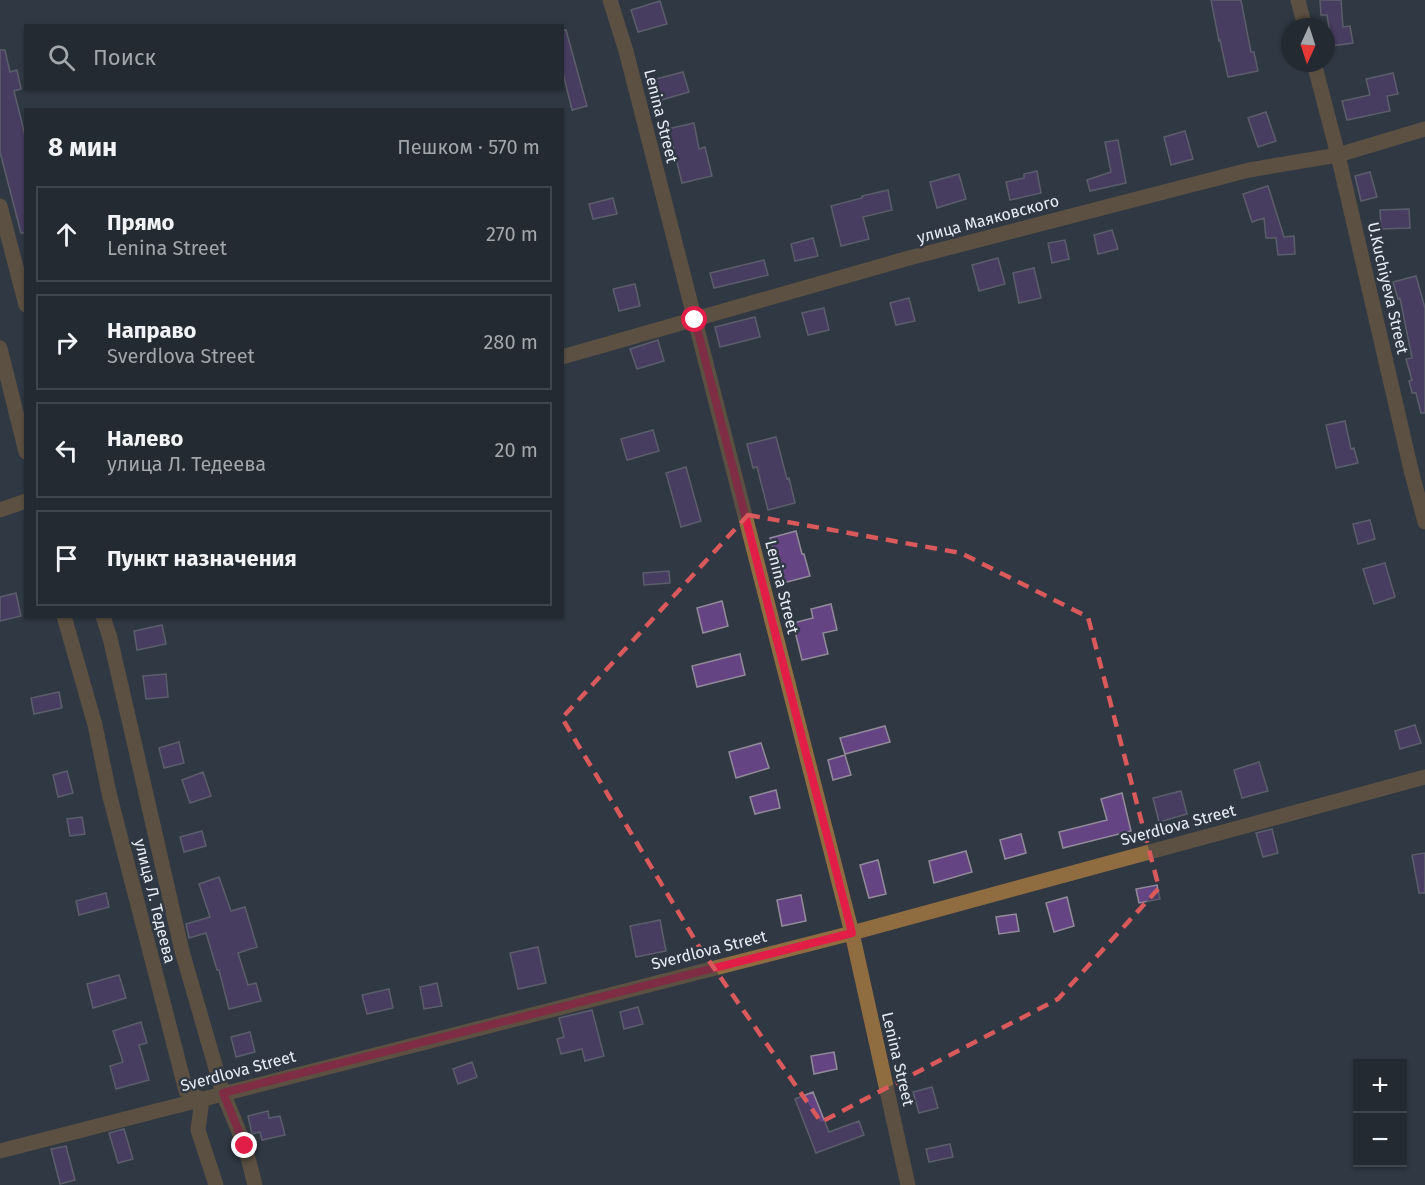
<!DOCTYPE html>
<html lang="ru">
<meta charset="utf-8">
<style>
:root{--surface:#232a32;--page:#2b323a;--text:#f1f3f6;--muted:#a3a7ac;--line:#40464d}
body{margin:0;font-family:"Fira Sans",sans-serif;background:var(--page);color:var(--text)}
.controls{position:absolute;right:18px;bottom:18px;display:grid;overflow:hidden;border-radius:0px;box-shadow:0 2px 4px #0004}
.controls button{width:54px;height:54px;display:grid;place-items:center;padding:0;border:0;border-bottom:2px solid var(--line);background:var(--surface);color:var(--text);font:30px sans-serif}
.compass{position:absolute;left:1281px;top:18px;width:54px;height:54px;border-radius:50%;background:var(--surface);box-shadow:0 2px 4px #0004;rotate:183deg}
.stop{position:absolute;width:18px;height:18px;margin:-14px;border:4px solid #e11d48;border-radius:50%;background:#fff}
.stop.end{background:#e11d48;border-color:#fff;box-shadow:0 2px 6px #0008}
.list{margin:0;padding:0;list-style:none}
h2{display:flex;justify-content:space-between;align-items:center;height:78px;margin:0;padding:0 24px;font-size:26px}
h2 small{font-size:20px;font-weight:400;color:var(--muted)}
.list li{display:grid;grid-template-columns:39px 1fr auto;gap:18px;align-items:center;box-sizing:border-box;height:96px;margin:0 12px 12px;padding:0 12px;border:2px solid var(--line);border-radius:0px}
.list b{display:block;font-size:22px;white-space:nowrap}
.list p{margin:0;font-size:20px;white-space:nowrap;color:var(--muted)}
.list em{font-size:20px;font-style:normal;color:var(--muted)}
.icon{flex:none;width:33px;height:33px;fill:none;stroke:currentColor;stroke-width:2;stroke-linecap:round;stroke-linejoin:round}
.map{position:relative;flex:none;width:1425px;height:1185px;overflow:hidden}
.search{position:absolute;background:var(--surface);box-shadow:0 2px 4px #0004;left:24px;top:24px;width:540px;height:66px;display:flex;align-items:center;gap:15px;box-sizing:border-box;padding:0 21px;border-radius:0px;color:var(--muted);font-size:22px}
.panel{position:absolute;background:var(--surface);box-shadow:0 2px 4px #0004;left:24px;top:108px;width:540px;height:510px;border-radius:0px}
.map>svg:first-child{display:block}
.building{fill:#654484;stroke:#928b99;stroke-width:1.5}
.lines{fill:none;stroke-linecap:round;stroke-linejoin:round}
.minor{stroke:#906d41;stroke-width:15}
.tertiary{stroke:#906d41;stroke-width:15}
.route{stroke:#e11d48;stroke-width:8}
.marked{fill:none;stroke:#da595b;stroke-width:4.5;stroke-dasharray:12 8;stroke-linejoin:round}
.labels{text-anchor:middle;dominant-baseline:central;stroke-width:5;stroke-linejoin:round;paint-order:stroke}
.street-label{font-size:16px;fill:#e8edf5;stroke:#2f3843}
</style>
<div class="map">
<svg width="1425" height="1185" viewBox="0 0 1425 1185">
<rect width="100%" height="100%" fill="#2f3843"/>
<!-- building -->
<path class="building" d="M 1211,0 L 1241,0 L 1251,52 L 1254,52 L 1258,71 L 1228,77 L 1220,40 L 1219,41 Z
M 1320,0 L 1341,0 L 1343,27 L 1350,26 L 1353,43 L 1332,46 L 1327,15 L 1321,15 Z
M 660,1 L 667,24 L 638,32 L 631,10 Z
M 562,30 L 566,30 L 587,106 L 572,110 L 562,69 Z
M 0,50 L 5,50 L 10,72 L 17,70 L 21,89 L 14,91 L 26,139 L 26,233 L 21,233 L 0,152 Z
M 683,72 L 689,92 L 658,101 L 652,80 Z
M 1393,73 L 1398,94 L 1387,96 L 1390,111 L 1347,120 L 1342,101 L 1370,95 L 1366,79 Z
M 1266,112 L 1276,141 L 1258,147 L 1248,118 Z
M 694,123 L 699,149 L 705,147 L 712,176 L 682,183 L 672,142 L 670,142 L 667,129 Z
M 1185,131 L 1193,159 L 1171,165 L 1164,137 Z
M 1118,140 L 1126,183 L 1090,191 L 1087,180 L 1111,172 L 1105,142 Z
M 1037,171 L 1041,193 L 1010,200 L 1006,182 L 1024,178 L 1024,174 Z
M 1370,172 L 1377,197 L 1361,201 L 1355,176 Z
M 959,174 L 966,199 L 937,208 L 930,182 Z
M 1268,186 L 1284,237 L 1294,236 L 1295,254 L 1278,255 L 1276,238 L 1266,238 L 1264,218 L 1252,222 L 1243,194 Z
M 888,190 L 892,210 L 863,217 L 869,239 L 841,246 L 831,206 L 862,198 L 862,196 Z
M 613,198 L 617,214 L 593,219 L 589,204 Z
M 1409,209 L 1410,228 L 1381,229 L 1380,210 Z
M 1112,230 L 1118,249 L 1098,254 L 1094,235 Z
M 813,238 L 818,256 L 795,261 L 791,244 Z
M 1065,240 L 1069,259 L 1052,263 L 1048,243 Z
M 998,258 L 1005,284 L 979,291 L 972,265 Z
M 764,260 L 768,275 L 714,288 L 710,273 Z
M 1034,268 L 1041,298 L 1019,303 L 1013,273 Z
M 1416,276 L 1425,308 L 1425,413 L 1421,413 L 1416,393 L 1412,393 L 1409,381 L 1412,380 L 1406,359 L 1412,358 L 1400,298 L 1398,299 L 1393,282 Z
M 635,284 L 640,306 L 619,311 L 613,289 Z
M 909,298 L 915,321 L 896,325 L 890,303 Z
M 824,308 L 829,330 L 808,335 L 802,313 Z
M 755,317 L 760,337 L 720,347 L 715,327 Z
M 658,340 L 664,361 L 637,369 L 630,349 Z
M 1345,421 L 1351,449 L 1354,448 L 1358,463 L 1336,468 L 1326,425 Z
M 653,430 L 659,451 L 627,460 L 621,439 Z
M 776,437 L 787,479 L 789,478 L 795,503 L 768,510 L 757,467 L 753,468 L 747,444 Z
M 686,467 L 701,521 L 681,527 L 666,473 Z
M 1370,520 L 1375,539 L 1358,544 L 1353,524 Z
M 796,531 L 802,554 L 804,554 L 810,576 L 783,583 L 770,538 Z
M 1385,563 L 1395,597 L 1374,604 L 1363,569 Z
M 669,571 L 670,583 L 644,585 L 643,573 Z
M 16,593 L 21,616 L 0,621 L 0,597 Z
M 722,601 L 728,626 L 703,633 L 697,608 Z
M 831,604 L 837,630 L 823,633 L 828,654 L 802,660 L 793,623 L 813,618 L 811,609 Z
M 162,625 L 166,644 L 137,650 L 134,631 Z
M 740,654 L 745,675 L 697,687 L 692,666 Z
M 166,674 L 168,697 L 146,699 L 143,676 Z
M 59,692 L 62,708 L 34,714 L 31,698 Z
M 1415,725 L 1421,743 L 1400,749 L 1395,731 Z
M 885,726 L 890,742 L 845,754 L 840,738 Z
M 179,742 L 184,763 L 164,768 L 159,748 Z
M 761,743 L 769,768 L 736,778 L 729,752 Z
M 845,755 L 851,775 L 833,780 L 828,760 Z
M 1259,762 L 1268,791 L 1242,798 L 1234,770 Z
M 67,771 L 73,793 L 58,797 L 53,775 Z
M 203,772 L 211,796 L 190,803 L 182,780 Z
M 776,790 L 780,808 L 755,814 L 750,797 Z
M 1181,791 L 1187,814 L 1159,822 L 1153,798 Z
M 1122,793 L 1131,831 L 1063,848 L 1059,832 L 1107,820 L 1101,799 Z
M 82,817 L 85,834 L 70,836 L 67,819 Z
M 1272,829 L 1278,853 L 1263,857 L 1256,833 Z
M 202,831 L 206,846 L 184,852 L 180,837 Z
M 1021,834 L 1026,853 L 1005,859 L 1000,840 Z
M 966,851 L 972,872 L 934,883 L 929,861 Z
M 1425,853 L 1425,893 L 1419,893 L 1412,855 Z
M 878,860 L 886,894 L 869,898 L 860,865 Z
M 219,877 L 231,911 L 245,907 L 257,947 L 238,953 L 248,985 L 256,983 L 261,1001 L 229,1009 L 219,970 L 217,970 L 206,933 L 189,938 L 186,924 L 210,917 L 199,884 Z
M 1157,885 L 1160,899 L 1139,903 L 1136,889 Z
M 106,893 L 109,907 L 79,915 L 76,901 Z
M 801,895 L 806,921 L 782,926 L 777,900 Z
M 1067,897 L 1074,926 L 1054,932 L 1046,903 Z
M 1016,914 L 1019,931 L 999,934 L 996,917 Z
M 660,920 L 666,951 L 636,957 L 630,926 Z
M 538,947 L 546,983 L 518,989 L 510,953 Z
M 119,975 L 126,998 L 93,1008 L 87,984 Z
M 437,983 L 442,1006 L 424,1009 L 420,987 Z
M 389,989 L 393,1008 L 367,1014 L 362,995 Z
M 638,1007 L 643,1024 L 624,1029 L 620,1012 Z
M 592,1010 L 604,1056 L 585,1061 L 582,1049 L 561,1054 L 557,1039 L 564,1037 L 559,1018 Z
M 141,1022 L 147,1043 L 139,1045 L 149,1080 L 116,1089 L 110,1066 L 123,1062 L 113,1031 Z
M 250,1032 L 255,1052 L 236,1057 L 231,1037 Z
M 834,1052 L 837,1069 L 814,1074 L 811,1056 Z
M 472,1062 L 477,1077 L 458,1084 L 453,1069 Z
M 932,1087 L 938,1108 L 919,1113 L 913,1092 Z
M 813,1092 L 829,1132 L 859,1121 L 864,1135 L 816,1153 L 795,1099 Z
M 268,1111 L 269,1118 L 280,1116 L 285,1135 L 262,1140 L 260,1132 L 252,1134 L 248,1116 Z
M 124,1129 L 133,1159 L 118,1163 L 109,1133 Z
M 950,1144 L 953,1157 L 929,1162 L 926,1149 Z
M 66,1146 L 75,1180 L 60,1184 L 51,1149 Z"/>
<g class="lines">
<!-- minor -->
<path class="minor" d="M 610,0 L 626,51 L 852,933 L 908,1185
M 0,206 L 26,305
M 0,348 L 26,452
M 562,357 L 909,258 L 1249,170 L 1338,155 L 1425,129
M 0,510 L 26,501
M 64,616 L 95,725 L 109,793 L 186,1091 L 202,1100 L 198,1130 L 216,1185
M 103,616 L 110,638 L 129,720 L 182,951 L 223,1093 L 245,1146 L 255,1185
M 0,1151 L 852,933 L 1425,777"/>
<!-- tertiary -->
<path class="tertiary" d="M 1298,0 L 1305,27
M 1314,63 L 1338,155 L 1412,474 L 1425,522"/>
</g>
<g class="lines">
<!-- route -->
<path class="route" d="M 245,1146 L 223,1093 L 852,933 L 695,320"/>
</g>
<!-- marked area -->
<path d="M0 0H1425V1185H0ZM 748,515 L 961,553 L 1088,617 L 1159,888 L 1058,999 L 821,1122 L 698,945 L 562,718 Z" fill="#2f3843" fill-opacity=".55" fill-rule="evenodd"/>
<path class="marked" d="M 748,515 L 961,553 L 1088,617 L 1159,888 L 1058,999 L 821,1122 L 698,945 L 562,718 Z"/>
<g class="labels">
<!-- street labels -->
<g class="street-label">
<text transform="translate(661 116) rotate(76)">Lenina Street</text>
<text transform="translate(988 219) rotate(-15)">улица Маяковского</text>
<text transform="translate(1388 288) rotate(77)">U.Kuchiyeva Street</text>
<text transform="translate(782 587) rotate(76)">Lenina Street</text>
<text transform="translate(1178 825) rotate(-15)">Sverdlova Street</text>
<text transform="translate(155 901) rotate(76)">улица Л. Тедеева</text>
<text transform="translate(709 950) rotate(-14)">Sverdlova Street</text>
<text transform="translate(898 1059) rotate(77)">Lenina Street</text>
<text transform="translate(238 1071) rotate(-15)">Sverdlova Street</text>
</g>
</g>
</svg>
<div class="controls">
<button>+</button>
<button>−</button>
</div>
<svg class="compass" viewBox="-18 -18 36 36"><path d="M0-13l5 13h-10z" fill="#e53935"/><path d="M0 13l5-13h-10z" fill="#a3a7ac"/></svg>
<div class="stop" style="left:695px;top:320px"></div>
<div class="stop end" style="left:245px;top:1146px"></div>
<div class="search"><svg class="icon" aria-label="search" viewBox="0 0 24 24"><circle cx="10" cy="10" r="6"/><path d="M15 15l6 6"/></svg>Поиск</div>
<section class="panel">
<h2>8 мин<small>Пешком · 570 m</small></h2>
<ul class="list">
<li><svg class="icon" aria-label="ahead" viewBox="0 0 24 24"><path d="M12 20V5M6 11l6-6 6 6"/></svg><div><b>Прямо</b><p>Lenina Street</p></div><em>270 m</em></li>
<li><svg class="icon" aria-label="right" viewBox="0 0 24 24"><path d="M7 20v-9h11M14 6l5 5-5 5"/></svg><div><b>Направо</b><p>Sverdlova Street</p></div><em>280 m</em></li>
<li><svg class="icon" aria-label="left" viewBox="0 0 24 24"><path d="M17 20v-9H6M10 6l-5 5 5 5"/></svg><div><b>Налево</b><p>улица Л. Тедеева</p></div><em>20 m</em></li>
<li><svg class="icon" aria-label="arrive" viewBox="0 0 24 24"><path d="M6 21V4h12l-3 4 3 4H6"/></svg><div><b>Пункт назначения</b></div></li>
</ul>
</section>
</div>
